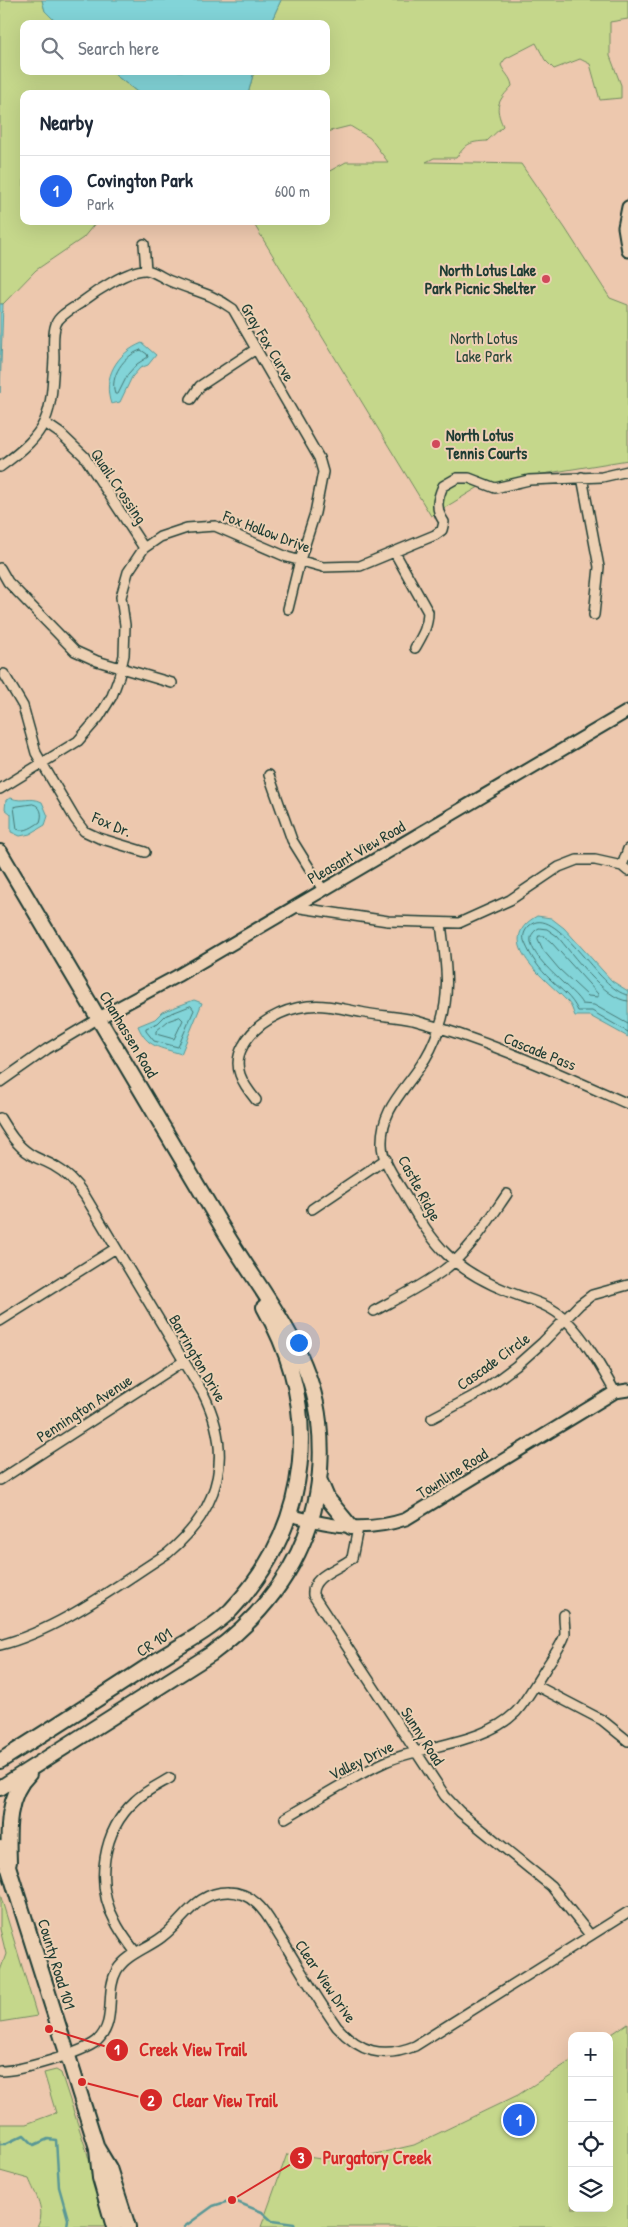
<!DOCTYPE html>
<meta charset="utf-8">
<style>
:root{--surface:#fff;--page:#f2f2f3;--text:#1f2937;--muted:#747a83;--line:#e0e1e3;--accent:#2563eb}
body{margin:0;font-family:"Patrick Hand",sans-serif;background:var(--page);color:var(--text)}
.controls{position:absolute;right:15px;bottom:15px;display:grid;overflow:hidden;border-radius:10px;box-shadow:0 5px 20px #0002}
.controls button{width:45px;height:45px;display:grid;place-items:center;padding:0;border:0;border-bottom:1px solid var(--line);background:var(--surface);color:var(--text);font:25px sans-serif}
.you{position:absolute;left:298px;top:1342px;width:18px;height:18px;margin:-12px;border:4px solid #fff;border-radius:50%;background:#1a73e8;box-shadow:0 0 0 8px #1a73e833}
.badge{display:grid;place-items:center;width:32px;height:32px;border-radius:50%;background:var(--accent);color:#fff;font-size:16px;font-weight:700}
.pin{position:absolute;translate:-50% -50%;border:2px solid #fff;box-shadow:0 1px 5px #0006}
.list{margin:0;padding:0;list-style:none}
h2{display:flex;justify-content:space-between;align-items:center;height:65px;margin:0;padding:0 20px;font-size:21px}
h2 small{font-size:16px;font-weight:400;color:var(--muted)}
.list li{display:grid;grid-template-columns:32px 1fr auto;gap:15px;align-items:center;box-sizing:border-box;height:70px;padding:0 20px;border-top:1px solid var(--line)}
.list b{display:block;font-size:19px;white-space:nowrap}
.list p{margin:0;font-size:16px;white-space:nowrap;color:var(--muted)}
.list em{font-size:16px;font-style:normal;color:var(--muted)}
.icon{flex:none;width:28px;height:28px;fill:none;stroke:currentColor;stroke-width:2;stroke-linecap:round;stroke-linejoin:round}
.map{position:relative;flex:none;width:628px;height:2227px;overflow:hidden}
.search{position:absolute;background:var(--surface);box-shadow:0 5px 20px #0002;left:20px;top:20px;width:310px;height:55px;display:flex;align-items:center;gap:12px;box-sizing:border-box;padding:0 18px;border-radius:10px;color:var(--muted);font-size:19px}
.panel{position:absolute;background:var(--surface);box-shadow:0 5px 20px #0002;left:20px;top:90px;width:310px;height:135px;border-radius:10px}
.map>svg:first-child{display:block}
.green{fill:#c5d78b;stroke:#728a60}
.water{fill:#82d4d8;stroke:#5a9896}
.lines{fill:none;stroke-linecap:round;stroke-linejoin:round}
.shore{stroke:#477976;stroke-width:1}
.stream{stroke:#5a9896;stroke-width:2.5}
.minor-casing{stroke:#1f3d34;stroke-width:12}
.tertiary-casing{stroke:#1f3d34;stroke-width:15}
.primary-casing{stroke:#1f3d34;stroke-width:18}
.minor{stroke:#edd0b3;stroke-width:9}
.tertiary{stroke:#edd0b3;stroke-width:11}
.primary{stroke:#edd0b3;stroke-width:14}
.poi-dot{fill:#d1495b;stroke:#edd0b3;stroke-width:2}
.labels{text-anchor:middle;dominant-baseline:central;stroke-width:4;stroke-linejoin:round;paint-order:stroke}
.poi-label{font-size:16px;font-weight:bold;fill:#1f3d34;stroke:#edd0b3;text-anchor:end}
.park-label{font-size:16px;fill:#274538;stroke:#edd0b3}
.street-label{font-size:16px;fill:#1f3d34;stroke:#edd0b3}
.leader{fill:none;stroke:#d62828;stroke-width:2}
.callout-dot{fill:#d62828;stroke:#edd0b3;stroke-width:2}
.mark-label{font-size:15px;text-anchor:middle;font-weight:bold;fill:#fff}
.callout-label{font-size:18px;text-anchor:middle;font-weight:bold;fill:#d62828;stroke:#edd0b3;stroke-width:4;stroke-linejoin:round;paint-order:stroke}
</style>
<div class="map">
<svg width="628" height="2227" viewBox="0 0 628 2227">
<rect width="100%" height="100%" fill="#edc8ae"/>
<filter id="ink" filterUnits="userSpaceOnUse"><feTurbulence type="fractalNoise" baseFrequency=".02" numOctaves="2"/><feDisplacementMap in="SourceGraphic" scale="10" xChannelSelector="R" yChannelSelector="G"/><feConvolveMatrix kernelMatrix="1 2 1 2 8 2 1 2 1" color-interpolation-filters="sRGB"/></filter>
<g filter="url(#ink)">
<!-- green -->
<path class="green" d="M 0,0 L 42,0 L 45,11 L 58,24 L 24,24 L 24,71 L 110,71 L 140,94 L 24,94 L 24,221 L 97,221 L 83,238 L 36,270 L 3,304 L 0,304 Z
M 281,0 L 628,0 L 628,19 L 610,22 L 610,56 L 621,85 L 621,98 L 600,100 L 590,64 L 580,59 L 554,69 L 545,60 L 536,43 L 505,59 L 501,65 C 504,73 511,77 512,86 C 498,101 494,106 503,126 L 487,141 C 469,142 467,143 456,158 L 434,158 L 426,162 L 521,164 L 565,228 L 610,298 L 628,305 L 628,460 L 512,479 L 496,484 L 487,482 L 431,516 L 252,221 L 326,221 L 326,173 L 346,162 L 388,162 L 370,138 L 350,126 L 326,132 L 326,94 L 248,94 L 254,71 L 326,71 L 326,24 L 270,24 Z
M 0,1894 L 37,2016 L 0,2022 L 0,1971 L 6,1954 L 0,1929 Z
M 628,2023 L 628,2227 L 261,2227 L 287,2154 L 341,2162 L 414,2145 L 518,2095 L 572,2060 L 572,2208 L 609,2208 L 609,2036 Z
M 56,2070 L 61,2073 L 87,2152 L 107,2227 L 37,2227 C 47,2211 35,2194 29,2179 L 0,2171 L 0,2124 L 26,2124 L 56,2113 L 44,2073 Z"/>
<!-- water -->
<path class="water" d="M 42,0 L 281,0 L 270,24 L 58,24 L 45,11 Z
M 110,71 L 254,71 L 248,94 L 140,94 Z
M 0,304 L 3,304 L 0,393 Z
M 142,343 L 156,355 L 148,365 L 140,368 L 132,377 L 120,402 L 111,404 C 102,377 117,353 142,343 Z
M 11,798 C 23,803 30,796 42,802 L 48,816 L 45,825 L 30,834 L 20,836 L 11,832 L 11,814 L 5,809 L 6,800 Z
M 537,916 L 551,918 L 564,928 L 612,981 L 628,991 L 628,1037 L 590,1016 L 575,1016 C 573,1012 572,1006 568,1002 C 548,980 490,942 537,916 Z
M 194,1000 L 202,1003 L 181,1054 C 160,1047 147,1048 138,1026 L 155,1019 L 162,1012 Z"/>
<g class="lines">
<!-- shore -->
<path class="shore" d="M 141,350 L 147,354 L 148,357 L 137,364 L 128,374 L 118,394 L 115,394 C 109,377 124,355 141,350 Z
M 33,804 C 41,806 43,814 40,822 C 34,826 25,833 17,829 L 14,807 Z
M 539,936 L 544,936 L 551,942 L 598,994 L 598,997 L 588,996 L 559,969 L 543,950 L 538,939 Z
M 628,995 C 599,992 556,901 529,926 C 524,931 522,937 525,943 C 531,957 539,969 551,980 C 561,990 572,997 578,1011 L 592,1011 L 628,1032
M 628,1001 C 605,1000 572,953 557,936 L 547,929 L 539,928 C 508,945 575,988 582,1004 L 594,1005 L 628,1024
M 191,1006 L 194,1010 L 178,1047 L 154,1041 L 146,1031 L 146,1028 L 158,1023 L 165,1016 Z
M 180,1017 L 183,1020 L 174,1039 L 156,1034 L 156,1031 L 168,1021 Z"/>
<!-- stream -->
<path class="stream" d="M 0,2144 L 5,2144 L 24,2135 L 34,2145 L 48,2139 L 56,2140 L 59,2187 L 68,2219 L 67,2227
M 184,2227 L 213,2206 L 232,2200 L 262,2212 L 272,2221 L 294,2224 L 295,2227"/>
<defs>
<path id="minor" d="M 144,244 L 146,270
M 191,399 L 200,386 L 256,349
M 45,423 L 61,434 L 84,456 L 144,548
M 0,467 C 50,431 51,417 54,358 C 54,347 52,335 56,324 C 59,315 74,308 82,302 C 95,292 129,269 146,270 C 154,271 163,278 170,281 C 194,291 211,293 233,309 L 319,458 L 323,472 L 315,513 L 300,560 L 288,609
M 582,477 L 599,567 L 594,615
M 395,553 L 428,612 C 428,627 422,636 415,648
M 0,568 L 8,582 L 75,651 L 97,661 L 172,683
M 4,674 L 23,706 L 36,753 L 75,819 L 84,831 L 99,838 L 145,852
M 269,775 L 292,840 L 323,890
M 0,789 L 78,741 L 99,717 L 112,696 L 119,677 L 124,655 L 125,625 L 121,597 L 128,572 L 144,548 L 160,537 L 187,528 L 215,526 L 287,557 L 323,567 L 360,566 L 435,535 L 442,530 L 444,522 C 435,509 437,500 443,486 L 457,478 L 469,478 L 495,488 L 529,480 L 602,477 L 628,471
M 622,866 L 628,849
M 294,907 L 388,921 L 459,923 L 510,900 L 559,867 L 577,860 L 595,860 L 622,866 L 628,871
M 441,923 C 445,959 452,993 439,1028 C 435,1041 427,1057 419,1068 C 402,1093 381,1111 382,1144 C 382,1162 396,1179 405,1195 C 435,1247 452,1269 509,1292 C 529,1300 550,1304 566,1320 C 586,1340 601,1367 615,1392
M 0,1082 L 47,1049 L 99,1018
M 256,1100 C 243,1084 231,1067 243,1046 C 255,1023 282,1009 308,1006 C 327,1004 342,1009 360,1012 C 378,1016 396,1016 413,1020 C 487,1040 558,1073 628,1104
M 0,1118 C 8,1131 16,1145 30,1154 C 37,1159 46,1161 54,1166 C 67,1173 77,1184 85,1196 L 203,1393 C 234,1455 220,1509 168,1553 C 116,1586 59,1630 0,1645
M 312,1209 L 386,1159
M 374,1311 C 398,1298 422,1286 444,1270 C 470,1251 489,1220 507,1194
M 0,1321 L 116,1248
M 432,1418 L 481,1392 L 516,1366 L 543,1342 L 579,1305 L 592,1295 L 628,1285
M 0,1480 L 184,1361
M 358,1528 L 352,1558 C 340,1569 311,1575 313,1595 L 445,1796 L 460,1812 L 551,1886 L 590,1935
M 535,1685 L 602,1720 L 628,1741
M 285,1818 C 318,1799 350,1778 385,1762 C 426,1744 484,1744 516,1712 C 527,1700 535,1684 544,1671 C 549,1662 563,1644 565,1634 C 565,1628 564,1621 564,1615
M 136,1953 C 129,1943 120,1932 115,1921 C 94,1883 103,1830 135,1801 C 145,1791 158,1785 170,1778
M 0,2071 C 20,2071 82,2053 97,2041 C 118,2021 104,1993 117,1970 C 127,1954 148,1948 162,1937 C 185,1920 196,1891 229,1892 C 238,1892 249,1896 256,1903 C 267,1912 274,1928 282,1940 C 300,1969 317,1999 337,2027 C 360,2052 382,2059 415,2046 L 628,1912"/>
<path id="tertiary" d="M 628,207 L 624,227 L 628,251
M 99,1018 L 177,976 L 628,711
M 289,1515 C 332,1526 364,1533 406,1519 L 615,1392 L 628,1390"/>
<path id="primary" d="M 0,852 C 75,979 151,1105 225,1232 C 261,1293 311,1348 319,1422 C 330,1519 288,1597 211,1654 L 0,1788
M 319,1479 L 327,1498 L 351,1527
M 0,1761 C 54,1727 109,1692 162,1657 C 185,1643 212,1629 231,1610 C 312,1524 322,1409 264,1307
M 0,1848 L 9,1869 L 97,2148 L 109,2168 L 128,2227
M 9,1862 C 8,1832 6,1796 29,1774
M 97,2149 L 100,2178 L 114,2227"/>
</defs>
<!-- minor casing -->
<use href="#minor" class="minor-casing"/>
<!-- tertiary casing -->
<use href="#tertiary" class="tertiary-casing"/>
<!-- primary casing -->
<use href="#primary" class="primary-casing"/>
<!-- minor -->
<use href="#minor" class="minor"/>
<!-- tertiary -->
<use href="#tertiary" class="tertiary"/>
<!-- primary -->
<use href="#primary" class="primary"/>
</g>
</g>
<!-- markers -->
<g class="poi-dot">
<circle cx="546" cy="279" r="5"/>
<circle cx="436" cy="444" r="5"/>
</g>
<g class="labels">
<!-- poi labels -->
<g class="poi-label">
<text x="536" y="270">North Lotus Lake<tspan x="536" dy="18">Park Picnic Shelter</tspan></text>
<text x="446" y="435" text-anchor="start">North Lotus<tspan x="446" dy="18">Tennis Courts</tspan></text>
</g>
<!-- park labels -->
<g class="park-label">
<text x="484" y="338">North Lotus<tspan x="484" dy="18">Lake Park</tspan></text>
</g>
<!-- street labels -->
<g class="street-label">
<text transform="translate(268 342) rotate(59)">Gray Fox Curve</text>
<text transform="translate(119 486) rotate(56)">Quail Crossing</text>
<text transform="translate(267 531) rotate(21)">Fox Hollow Drive</text>
<text transform="translate(112 824) rotate(23)">Fox Dr.</text>
<text transform="translate(356 852) rotate(-30)">Pleasant View Road</text>
<text transform="translate(129 1034) rotate(59)">Chanhassen Road</text>
<text transform="translate(540 1051) rotate(22)">Cascade Pass</text>
<text transform="translate(420 1188) rotate(61)">Castle Ridge</text>
<text transform="translate(198 1358) rotate(60)">Barrington Drive</text>
<text transform="translate(493 1361) rotate(-36)">Cascade Circle</text>
<text transform="translate(84 1408) rotate(-33)">Pennington Avenue</text>
<text transform="translate(452 1473) rotate(-32)">Townline Road</text>
<text transform="translate(154 1642) rotate(-33)">CR 101</text>
<text transform="translate(423 1736) rotate(57)">Sunny Road</text>
<text transform="translate(361 1760) rotate(-26)">Valley Drive</text>
<text transform="translate(57 1964) rotate(73)">County Road 101</text>
<text transform="translate(326 1981) rotate(56)">Clear View Drive</text>
</g>
</g>
<!-- callouts -->
<path class="leader" d="M49 2029L117 2050M82 2082L151 2100M232 2200L301 2158"/>
<g class="callout-dot">
<circle cx="49" cy="2029" r="5"/>
<circle cx="82" cy="2082" r="5"/>
<circle cx="232" cy="2200" r="5"/>
<circle cx="117" cy="2050" r="12"/>
<circle cx="151" cy="2100" r="12"/>
<circle cx="301" cy="2158" r="12"/>
</g>
<g class="mark-label">
<text x="117" y="2055">1</text>
<text x="151" y="2106">2</text>
<text x="301" y="2163">3</text>
</g>
<g class="callout-label">
<text x="193" y="2056">Creek View Trail</text>
<text x="225" y="2107">Clear View Trail</text>
<text x="377" y="2164">Purgatory Creek</text>
</g>
</svg>
<div class="controls">
<button>+</button>
<button>−</button>
<button><svg class="icon" aria-label="locate" viewBox="0 0 24 24"><circle cx="12" cy="12" r="6"/><path d="M12 2v4M12 18v4M2 12h4M18 12h4"/></svg></button>
<button><svg class="icon" aria-label="layers" viewBox="0 0 24 24"><path d="M12 4l9 5-9 5-9-5zM3 14l9 5 9-5"/></svg></button>
</div>
<div class="you"></div>
<div class="pin badge" style="left:519px;top:2120px">1</div>
<div class="search"><svg class="icon" aria-label="search" viewBox="0 0 24 24"><circle cx="10" cy="10" r="6"/><path d="M15 15l6 6"/></svg>Search here</div>
<section class="panel">
<h2>Nearby<small></small></h2>
<ul class="list">
<li><span class="badge">1</span><div><b>Covington Park</b><p>Park</p></div><em>600 m</em></li>
</ul>
</section>
</div>
